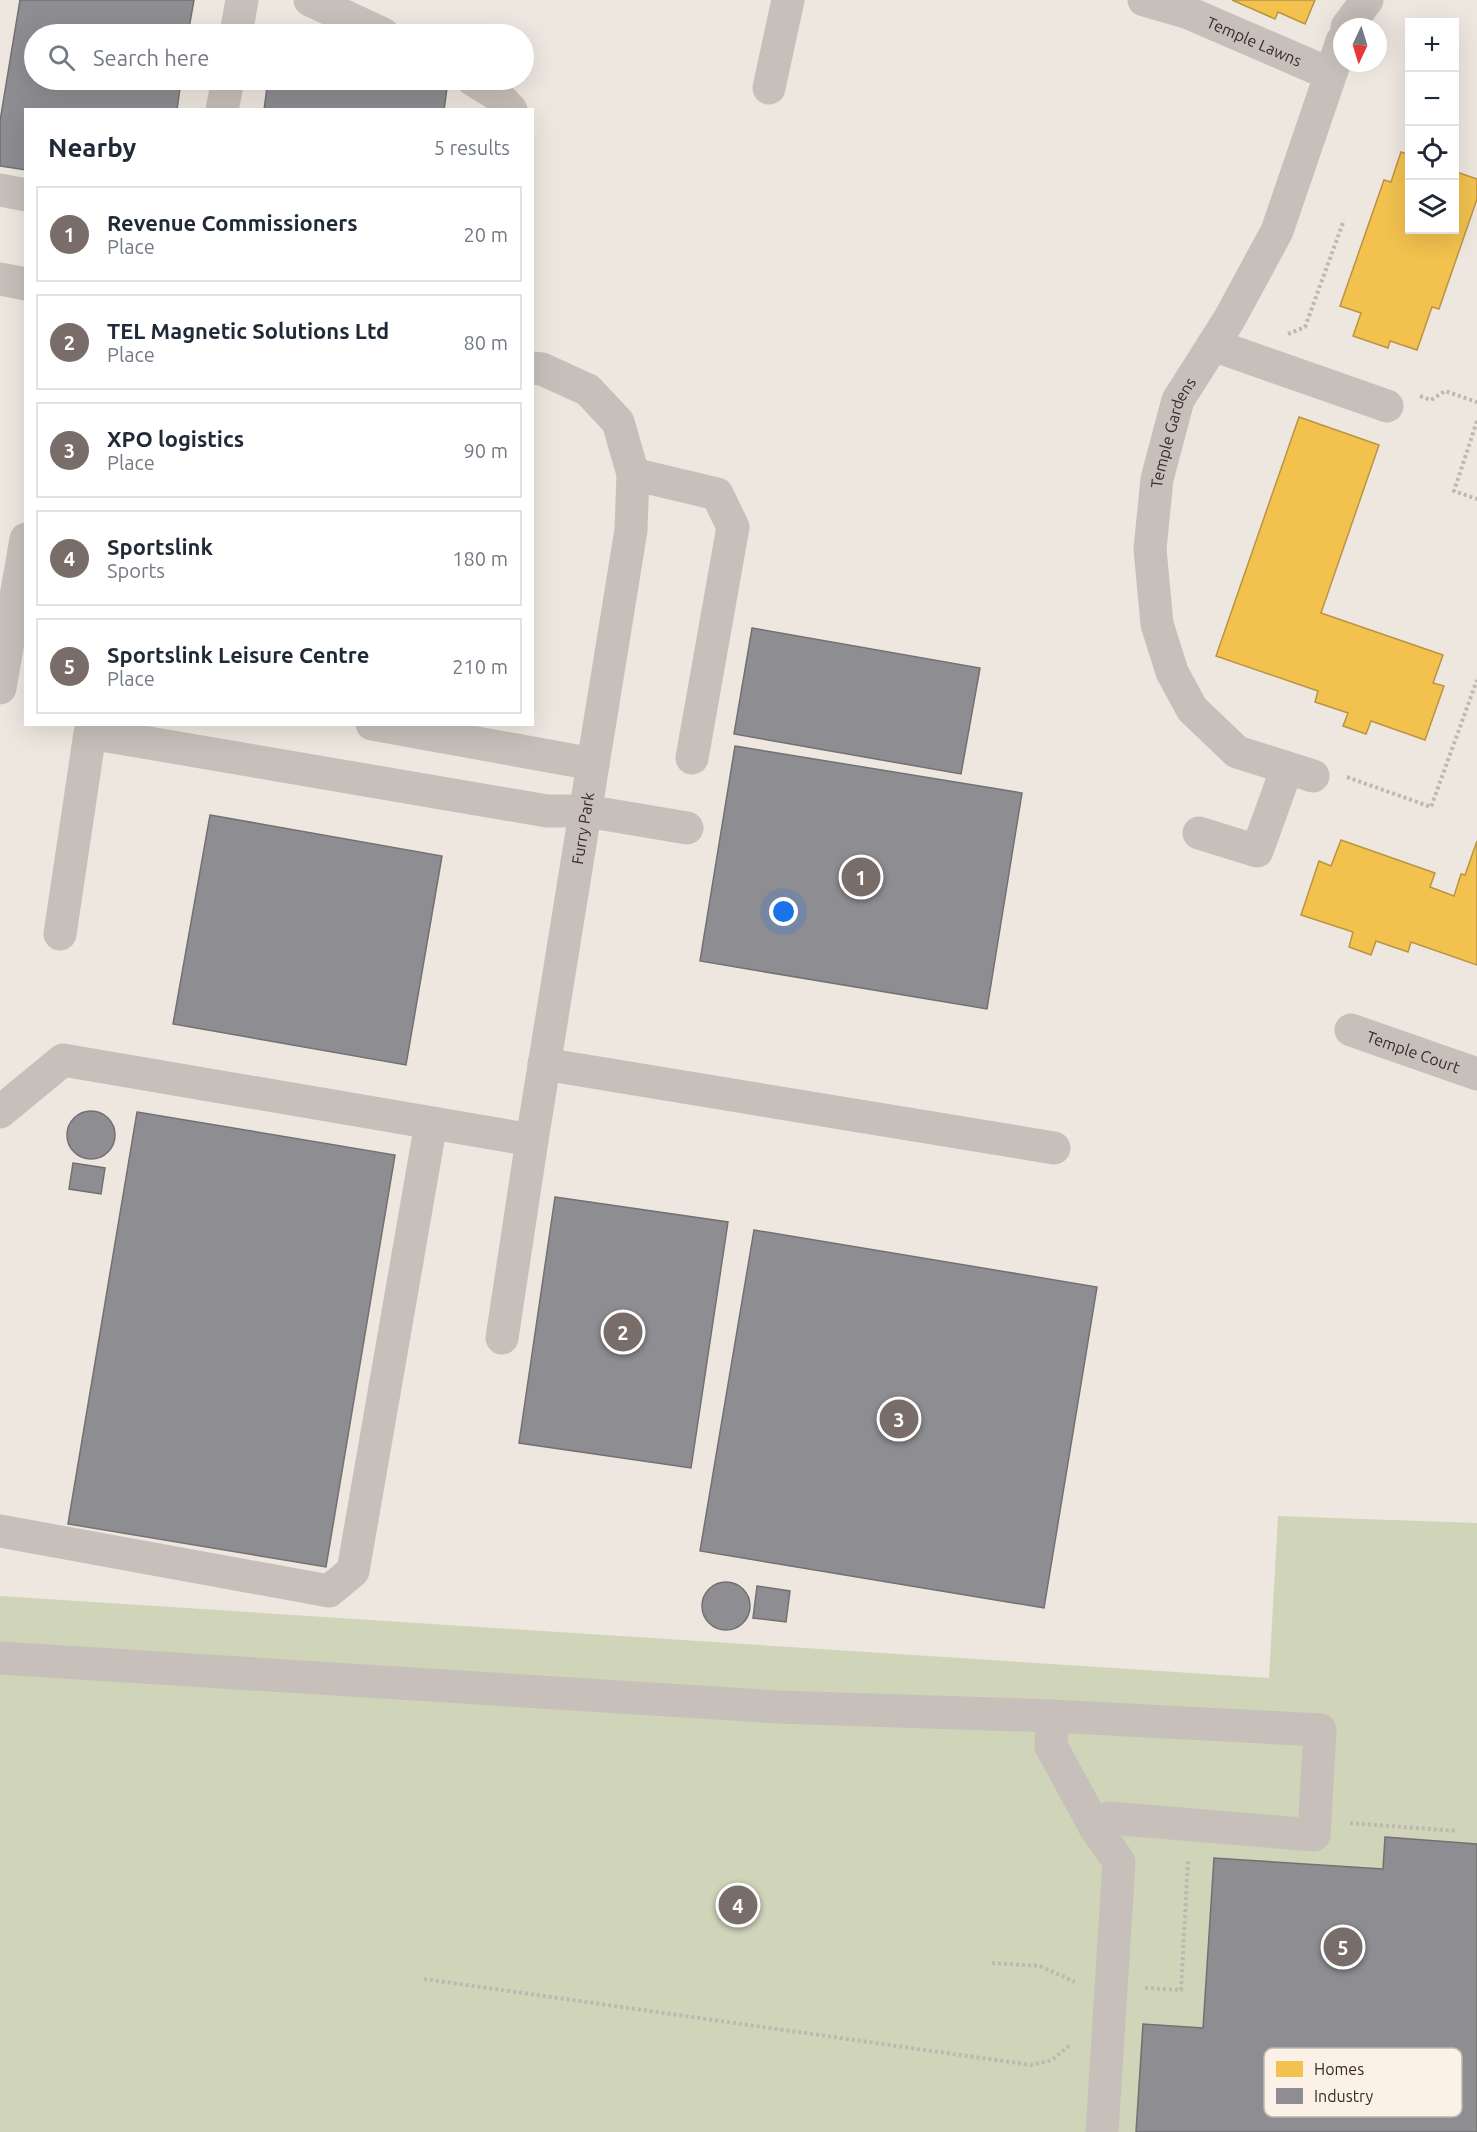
<!DOCTYPE html>
<meta charset="utf-8">
<style>
:root{--surface:#fff;--page:#f2f2f3;--text:#1f2937;--muted:#747a83;--line:#e0e1e3;--accent:#786d68}
body{margin:0;font-family:Ubuntu,sans-serif;background:var(--page);color:var(--text)}
.controls{position:absolute;right:18px;top:18px;display:grid;overflow:hidden;border-radius:0px;box-shadow:0 6px 24px #0002}
.controls button{width:54px;height:54px;display:grid;place-items:center;padding:0;border:0;border-bottom:2px solid var(--line);background:var(--surface);color:var(--text);font:30px sans-serif}
.compass{position:absolute;left:1333px;top:18px;width:54px;height:54px;border-radius:50%;background:var(--surface);box-shadow:0 6px 24px #0002;rotate:184deg}
.you{position:absolute;left:784px;top:912px;width:21px;height:21px;margin:-15px;border:4px solid #fff;border-radius:50%;background:#1a73e8;box-shadow:0 0 0 9px #1a73e833}
.badge{display:grid;place-items:center;width:39px;height:39px;border-radius:50%;background:var(--accent);color:#fff;font-size:20px;font-weight:700}
.pin{position:absolute;translate:-50% -50%;border:3px solid #fff;box-shadow:0 2px 6px #0006}
.list{margin:0;padding:0;list-style:none}
h2{display:flex;justify-content:space-between;align-items:center;height:78px;margin:0;padding:0 24px;font-size:26px}
h2 small{font-size:20px;font-weight:400;color:var(--muted)}
.list li{display:grid;grid-template-columns:39px 1fr auto;gap:18px;align-items:center;box-sizing:border-box;height:96px;margin:0 12px 12px;padding:0 12px;border:2px solid var(--line);border-radius:0px}
.list b{display:block;font-size:22px;white-space:nowrap}
.list p{margin:0;font-size:20px;white-space:nowrap;color:var(--muted)}
.list em{font-size:20px;font-style:normal;color:var(--muted)}
.icon{flex:none;width:33px;height:33px;fill:none;stroke:currentColor;stroke-width:2;stroke-linecap:round;stroke-linejoin:round}
.map{position:relative;flex:none;width:1477px;height:2132px;overflow:hidden}
.search{position:absolute;background:var(--surface);box-shadow:0 6px 24px #0002;left:24px;top:24px;width:510px;height:66px;display:flex;align-items:center;gap:15px;box-sizing:border-box;padding:0 21px;border-radius:33px;color:var(--muted);font-size:22px}
.panel{position:absolute;background:var(--surface);box-shadow:0 6px 24px #0002;left:24px;top:108px;width:510px;height:618px;border-radius:0px}
.map>svg:first-child{display:block}
.green{fill:#d0d4b9}
.homes{fill:#f2c14e;stroke:#ba9442;stroke-width:1.5}
.industry{fill:#8d8d92;stroke:#747072;stroke-width:1.5}
.lines{fill:none;stroke-linecap:round;stroke-linejoin:round}
.path{stroke:#c0b7b1;stroke-width:4;stroke-dasharray:3 3;stroke-linecap:butt}
.minor{stroke:#c7bfb9;stroke-width:33}
.labels{text-anchor:middle;dominant-baseline:central;stroke-width:6;stroke-linejoin:round;paint-order:stroke}
.street-label{font-size:16px;fill:#382b27;stroke:#fbf1e7}
.key{fill:#fbf1e7;stroke:#c0b6ad;stroke-width:1.5}
.key-label{font-size:16px;fill:#382b27}
</style>
<div class="map">
<svg width="1477" height="2132" viewBox="0 0 1477 2132">
<rect width="100%" height="100%" fill="#eee7e0"/>
<!-- green -->
<path class="green" d="M 1278,1516 L 1477,1523 L 1477,2132 L 0,2132 L 0,1596 L 1269,1678 Z"/>
<!-- homes -->
<path class="homes" d="M 1232,0 L 1315,0 L 1305,24 L 1278,12 L 1275,19 Z
M 1401,152 L 1410,155 L 1410,230 L 1454,230 L 1454,171 L 1477,179 L 1477,199 L 1439,309 L 1432,307 L 1417,350 L 1390,341 L 1388,348 L 1353,336 L 1361,313 L 1340,306 L 1384,180 L 1391,182 Z
M 1299,417 L 1379,445 L 1321,613 L 1443,655 L 1433,683 L 1444,686 L 1425,740 L 1371,721 L 1366,734 L 1343,726 L 1348,713 L 1315,702 L 1318,691 L 1216,656 Z
M 1341,840 L 1435,873 L 1430,887 L 1454,896 L 1461,874 L 1465,875 L 1477,841 L 1477,965 L 1411,942 L 1408,952 L 1376,941 L 1371,955 L 1349,947 L 1353,932 L 1301,915 L 1319,861 L 1331,866 Z"/>
<!-- industry -->
<path class="industry" d="M 20,0 L 194,0 L 188,34 L 34,34 L 34,80 L 181,80 L 177,110 L 26,110 L 26,170 L 0,166 L 0,121 Z
M 268,80 L 438,80 L 448,81 L 444,110 L 264,110 Z
M 752,628 L 980,668 L 961,774 L 734,734 Z
M 735,746 L 1022,793 L 987,1009 L 700,961 Z
M 210,815 L 442,856 L 406,1065 L 173,1024 Z
M67 1135a24 24 0 1 1 48 0a24 24 0 1 1-48 0Z
M 137,1112 L 395,1155 L 326,1567 L 68,1524 Z
M 73,1163 L 105,1168 L 101,1194 L 69,1189 Z
M 555,1197 L 728,1222 L 691,1468 L 519,1443 Z
M 754,1230 L 1097,1287 L 1044,1608 L 700,1551 Z
M702 1606a24 24 0 1 1 48 0a24 24 0 1 1-48 0Z
M 757,1586 L 790,1591 L 786,1622 L 753,1618 Z
M 1385,1837 L 1477,1844 L 1477,2132 L 1136,2132 L 1143,2024 L 1203,2028 L 1214,1858 L 1383,1869 Z"/>
<g class="lines">
<!-- path -->
<path class="path" d="M 1288,334 L 1305,327 L 1344,220
M 1420,396 L 1431,400 L 1445,391 L 1477,402
M 1477,421 L 1454,491 L 1477,499
M 1347,777 L 1431,807 L 1477,680
M 1350,1823 L 1457,1831
M 992,1963 L 1040,1966 L 1075,1982
M 424,1979 L 1031,2065 L 1052,2060 L 1071,2044
M 1145,1988 L 1181,1990 L 1188,1860"/>
<!-- minor -->
<g class="minor">
<path d="M 310,0 L 383,34"/>
<path id="s1" d="M 1144,0 L 1189,13 L 1330,74"/>
<path d="M 1347,27 L 1367,0"/>
<path d="M 236,34 L 242,0"/>
<path d="M 473,80 L 496,94 L 511,110"/>
<path d="M 769,88 L 788,0"/>
<path d="M 222,110 L 228,80"/>
<path d="M 0,190 L 26,195"/>
<path d="M 0,279 L 26,284"/>
<path d="M 1213,345 L 1387,406"/>
<path d="M 633,474 L 717,494 L 733,527 L 692,758"/>
<path d="M 0,688 L 26,539"/>
<path d="M 372,724 L 593,764"/>
<path id="s2" d="M 1313,776 L 1237,752 L 1192,709 L 1172,672 L 1157,624 L 1150,549 L 1157,479 L 1178,400 L 1230,318 L 1277,231 L 1342,41"/>
<path d="M 1199,833 L 1257,851 L 1287,768"/>
<path d="M 60,934 L 90,733 L 547,811 L 586,811 L 687,828"/>
<path id="s3" d="M 1351,1030 L 1477,1074"/>
<path d="M 544,1064 L 1054,1148"/>
<path d="M 0,1112 L 63,1060 L 532,1140"/>
<path id="s4" d="M 502,1338 L 532,1140 L 631,530 L 633,474 L 618,422 L 588,390 L 542,369 L 532,368"/>
<path d="M 0,1531 L 329,1591 L 353,1571 L 431,1123"/>
<path d="M 0,1658 L 779,1707 L 1052,1716 L 1320,1730 L 1314,1835 L 1110,1818 L 1095,1827"/>
<path d="M 1052,1716 L 1051,1746 L 1095,1827 L 1119,1862 L 1102,2132"/>
</g>
</g>
<g class="labels">
<!-- street labels -->
<g class="street-label">
<text stroke="none"><textPath href="#s1" startOffset="118">Temple Lawns</textPath></text>
<text stroke="none"><textPath href="#s2" startOffset="429">Temple Gardens</textPath></text>
<text stroke="none"><textPath href="#s4" startOffset="516">Furry Park</textPath></text>
<text stroke="none"><textPath href="#s3" startOffset="66">Temple Court</textPath></text>
</g>
</g>
<!-- legend -->
<rect x="1264" y="2048" width="198" height="69" rx="9" class="key"/>
<rect x="1276" y="2061" width="27" height="16" fill="#f2c14e"/>
<rect x="1276" y="2088" width="27" height="16" fill="#8d8d92"/>
<g class="key-label">
<text x="1314" y="2075">Homes</text>
<text x="1314" y="2102">Industry</text>
</g>
</svg>
<div class="controls">
<button>+</button>
<button>−</button>
<button><svg class="icon" aria-label="locate" viewBox="0 0 24 24"><circle cx="12" cy="12" r="6"/><path d="M12 2v4M12 18v4M2 12h4M18 12h4"/></svg></button>
<button><svg class="icon" aria-label="layers" viewBox="0 0 24 24"><path d="M12 4l9 5-9 5-9-5zM3 14l9 5 9-5"/></svg></button>
</div>
<svg class="compass" viewBox="-18 -18 36 36"><path d="M0-13l5 13h-10z" fill="#e53935"/><path d="M0 13l5-13h-10z" fill="#747a83"/></svg>
<div class="you"></div>
<div class="pin badge" style="left:861px;top:877px">1</div>
<div class="pin badge" style="left:623px;top:1332px">2</div>
<div class="pin badge" style="left:899px;top:1419px">3</div>
<div class="pin badge" style="left:738px;top:1905px">4</div>
<div class="pin badge" style="left:1343px;top:1947px">5</div>
<div class="search"><svg class="icon" aria-label="search" viewBox="0 0 24 24"><circle cx="10" cy="10" r="6"/><path d="M15 15l6 6"/></svg>Search here</div>
<section class="panel">
<h2>Nearby<small>5 results</small></h2>
<ul class="list">
<li><span class="badge">1</span><div><b>Revenue Commissioners</b><p>Place</p></div><em>20 m</em></li>
<li><span class="badge">2</span><div><b>TEL Magnetic Solutions Ltd</b><p>Place</p></div><em>80 m</em></li>
<li><span class="badge">3</span><div><b>XPO logistics</b><p>Place</p></div><em>90 m</em></li>
<li><span class="badge">4</span><div><b>Sportslink</b><p>Sports</p></div><em>180 m</em></li>
<li><span class="badge">5</span><div><b>Sportslink Leisure Centre</b><p>Place</p></div><em>210 m</em></li>
</ul>
</section>
</div>
